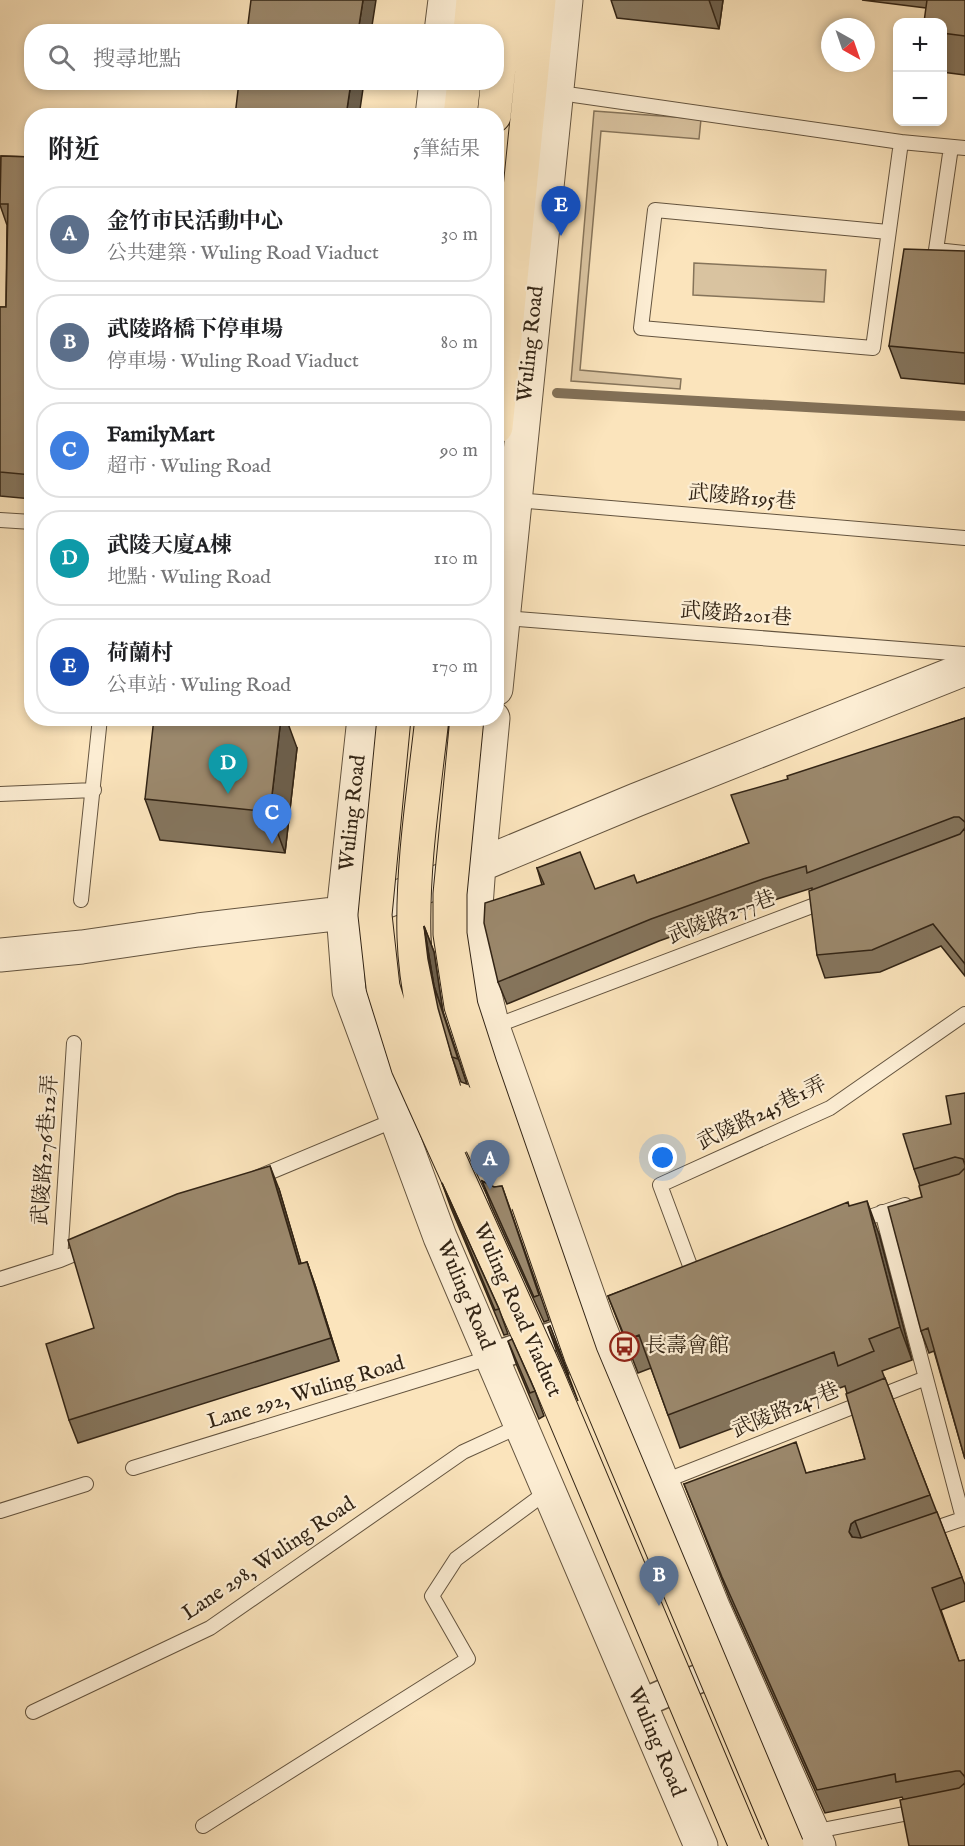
<!DOCTYPE html>
<html lang="zh-TW">
<meta charset="utf-8">
<style>
:root{--surface:#fff;--page:#f6f6f6;--text:#202124;--muted:#757577;--line:#e0e0e0;--accent:#8f2418}
body{margin:0;font-family:"IM FELL English","Noto Serif TC",serif;background:var(--page);color:var(--text)}
.controls{position:absolute;right:18px;top:18px;display:grid;overflow:hidden;border-radius:12px;box-shadow:0 3px 9px #0003}
.controls button{width:54px;height:54px;display:grid;place-items:center;padding:0;border:0;border-bottom:2px solid var(--line);background:var(--surface);color:var(--text);font:30px sans-serif}
.compass{position:absolute;left:821px;top:18px;width:54px;height:54px;border-radius:50%;background:var(--surface);box-shadow:0 3px 9px #0003;rotate:140deg}
.you{position:absolute;left:663px;top:1158px;width:21px;height:21px;margin:-15px;border:4px solid #fff;border-radius:50%;background:#1a73e8;box-shadow:0 0 0 9px #1a73e833}
.badge{display:grid;place-items:center;width:39px;height:39px;border-radius:50%;background:var(--accent);color:#fff;font-size:20px;font-weight:700}
.pin{position:absolute;translate:-50% -50px;filter:drop-shadow(0 2px 3px #0008)}
.pin::after{content:'';position:absolute;top:32px;width:21px;height:18px;background:inherit;clip-path:polygon(0 0,100% 0,50% 100%)}
.list{margin:0;padding:0;list-style:none}
h2{display:flex;justify-content:space-between;align-items:center;height:78px;margin:0;padding:0 24px;font-size:26px}
h2 small{font-size:20px;font-weight:400;color:var(--muted)}
.list li{display:grid;grid-template-columns:39px 1fr auto;gap:18px;align-items:center;box-sizing:border-box;height:96px;margin:0 12px 12px;padding:0 12px;border:2px solid var(--line);border-radius:24px}
.list b{display:block;font-size:22px;white-space:nowrap}
.list p{margin:0;font-size:20px;white-space:nowrap;color:var(--muted)}
.list em{font-size:20px;font-style:normal;color:var(--muted)}
.icon{flex:none;width:33px;height:33px;fill:none;stroke:currentColor;stroke-width:2;stroke-linecap:round;stroke-linejoin:round}
.map{position:relative;flex:none;width:965px;height:1846px;overflow:hidden}
.search{position:absolute;background:var(--surface);box-shadow:0 3px 9px #0003;left:24px;top:24px;width:480px;height:66px;display:flex;align-items:center;gap:15px;box-sizing:border-box;padding:0 21px;border-radius:24px;color:var(--muted);font-size:22px}
.panel{position:absolute;background:var(--surface);box-shadow:0 3px 9px #0003;left:24px;top:108px;width:480px;height:618px;border-radius:24px}
.map>svg:first-child{display:block}
.green{fill:#d9c3a0;stroke:#86745a;stroke-width:1.5}
.lines{fill:none;stroke-linecap:round;stroke-linejoin:round}
.stream{stroke:#827057;stroke-width:10}
.service-casing{stroke:#64543f;stroke-width:16}
.minor-casing{stroke:#64543f;stroke-width:31}
.tertiary-casing{stroke:#64543f;stroke-width:35}
.trunk-casing{stroke:#322415;stroke-width:35}
.service{stroke:#fcedd3;stroke-width:14}
.minor{stroke:#fcedd3;stroke-width:28}
.tertiary{stroke:#fcedd3;stroke-width:33}
.trunk{stroke:#fbe4bc;stroke-width:33}
.trunk-bridge-casing{stroke:#322415;stroke-width:35;stroke-linecap:butt}
.trunk-bridge{stroke:#fbe4bc;stroke-width:33}
.wall{fill:#85755d;stroke:#322415;stroke-width:1.5}
.shaded-wall{fill:#6c5f4c;stroke:#322415;stroke-width:1.5}
.building{fill:#9b886c;stroke:#322415;stroke-width:1.5}
.labels{text-anchor:middle;dominant-baseline:central;stroke-width:4.5;stroke-linejoin:round;paint-order:stroke}
.street-label{font-size:21px;fill:#322415;stroke:#fcedd3}
.poi-label{font-size:21px;fill:#322415;stroke:#fcedd3;text-anchor:start}
</style>
<div class="map">
<svg width="965" height="1846" viewBox="0 0 965 1846">
<rect width="100%" height="100%" fill="#fbe4bc"/>
<filter id="stains"><feTurbulence type="fractalNoise" baseFrequency=".00333" numOctaves="4"/><feColorMatrix values="0 0 0 0 .2 0 0 0 0 .09 0 0 0 0 .02 0 0 0 .5 -.17"/></filter>
<radialGradient id="worn" r=".72"><stop offset=".6" stop-color="#630" stop-opacity="0"/><stop offset="1" stop-color="#630" stop-opacity=".3"/></radialGradient>
<!-- green -->
<path class="green" d="M 594,111 L 701,119 L 699,139 L 601,131 L 580,370 L 681,379 L 680,389 L 571,381 Z
M 694,263 L 826,270 L 824,302 L 693,295 Z"/>
<g class="lines">
<!-- stream -->
<path class="stream" d="M 557,393 L 965,416"/>
<defs>
<path id="service" d="M 574,95 L 901,142 L 873,348 L 641,328 L 655,210 L 888,232
M 901,142 L 965,148
M 951,147 L 936,250 L 965,253
M 516,500 L 965,538
M 0,520 L 32,522
M 504,618 L 965,654
M 0,794 L 94,790
M 81,900 L 100,718
M 493,1027 L 828,900
M 256,1178 L 395,1120
M 882,1212 L 963,1518
M 855,1222 L 905,1205
M 60,1260 L 74,1043
M 0,1279 L 60,1260 L 89,1248
M 695,1279 L 660,1185 L 830,1108 L 965,1014
M 133,1468 L 492,1357
M 662,1482 L 926,1378
M 0,1511 L 86,1484
M 924,1532 L 965,1518
M 33,1712 L 210,1628 L 463,1452 L 520,1426
M 203,1826 L 468,1659 L 432,1596 L 456,1559 L 548,1491
M 812,1832 L 919,1811"/>
<path id="minor" d="M 492,1357 L 592,1323
M 640,1704 L 735,1663"/>
<path id="tertiary" d="M 441,32 L 445,0
M 432,116 L 436,82
M 496,689 L 566,0
M 364,718 L 343,913 L 349,991 L 440,1237 L 701,1846
M 493,718 L 479,865 L 473,947 L 493,1027 L 597,1321 L 713,1607 L 819,1846
M 0,955 L 82,947 L 198,930 L 343,913 L 376,905 L 451,877 L 636,800 L 965,669"/>
<path id="trunk" d="M 470,32 L 473,0
M 460,116 L 464,82
M 494,116 L 506,0
M 496,427 L 539,0"/>
</defs>
<!-- service casing -->
<use href="#service" class="service-casing"/>
<!-- minor casing -->
<use href="#minor" class="minor-casing"/>
<!-- tertiary casing -->
<use href="#tertiary" class="tertiary-casing"/>
<!-- trunk casing -->
<use href="#trunk" class="trunk-casing"/>
<!-- service -->
<use href="#service" class="service"/>
<!-- minor -->
<use href="#minor" class="minor"/>
<!-- tertiary -->
<use href="#tertiary" class="tertiary"/>
<!-- trunk -->
<use href="#trunk" class="trunk"/>
<defs>
<path id="trunk-bridge" d="M 394,718 L 375,915 L 383,987 L 408,1067 L 547,1375 L 746,1846
M 432,718 C 424,791 412,864 414,937 C 416,1005 438,1072 459,1137
M 467,718 L 450,894 L 450,934 L 461,1006 L 481,1068 L 581,1356 L 787,1846
M 462,1102 L 505,1194"/>
</defs>
<!-- trunk-bridge casing -->
<use href="#trunk-bridge" class="trunk-bridge-casing"/>
<!-- trunk-bridge -->
<use href="#trunk-bridge" class="trunk-bridge"/>
</g>
<!-- wall -->
<path class="wall" d="M 611,0 L 723,0 L 719,29 L 617,18 Z
M 862,0 L 965,0 L 965,75 L 942,72 L 942,22 L 926,8 Z
M 1,156 L 32,157 L 32,499 L 0,496 L 0,307 L 6,307 L 7,225 L 0,205 Z
M 965,251 L 965,384 L 901,378 L 889,346 Z
M 965,718 L 965,976 L 941,946 L 880,972 L 825,978 L 817,955 L 812,888 L 771,901 L 659,941 L 507,1004 L 498,982 L 542,885 L 537,868 L 595,889 L 637,883 L 749,843 L 788,779 Z
M 297,748 L 285,853 L 160,840 L 145,799 Z
M 424,926 L 434,952 L 443,1012 L 467,1084 L 461,1082 L 452,1057 Z
M 965,1093 L 965,1459 L 934,1351 L 929,1353 L 921,1331 L 922,1197 L 920,1186 L 914,1169 L 951,1124 Z
M 482,1181 L 494,1187 L 502,1186 L 549,1320 L 544,1322 L 491,1206 Z
M 442,1183 L 499,1309 L 508,1334 L 504,1335 L 451,1208 Z
M 279,1189 L 301,1264 L 307,1262 L 315,1285 L 339,1361 L 78,1443 L 69,1420 L 94,1328 Z
M 849,1206 L 879,1234 L 912,1360 L 882,1371 L 965,1585 L 965,1601 L 941,1610 L 959,1661 L 965,1660 L 965,1846 L 903,1799 L 902,1797 L 825,1813 L 730,1600 L 684,1484 L 807,1473 L 865,1459 L 845,1386 L 680,1448 L 651,1368 L 638,1373 L 608,1296 Z
M 550,1326 L 578,1401 L 557,1352 L 548,1327 Z
M 508,1341 L 535,1391 L 544,1416 L 539,1419 L 517,1366 Z"/>
<!-- shaded-wall -->
<path class="shaded-wall" d="M 363,0 L 376,0 L 371,32 L 358,32 Z
M 709,0 L 723,0 L 719,29 Z
M 351,82 L 364,82 L 359,116 L 346,116 Z
M 281,718 L 286,718 L 297,748 L 285,853 L 270,812 Z
M 424,926 L 434,952 L 443,1012 L 467,1084 L 434,986 Z
M 270,1166 L 279,1189 L 308,1287 L 299,1264 Z
M 867,1201 L 879,1234 L 912,1360 L 900,1327 Z
M 307,1262 L 315,1285 L 339,1361 L 331,1338 Z
M 855,1521 L 863,1543 L 859,1547 L 849,1532 L 851,1524 Z"/>
<!-- building -->
<path class="building" d="M 251,0 L 363,0 L 358,32 L 247,32 Z
M 927,0 L 965,0 L 965,36 L 942,33 L 942,22 L 924,22 Z
M 239,82 L 351,82 L 346,116 L 235,116 Z
M 1,156 L 32,157 L 32,475 L 0,472 L 0,307 L 6,307 L 8,204 L 0,204 Z
M 904,249 L 965,251 L 965,353 L 889,346 Z
M 154,718 L 281,718 L 270,812 L 145,799 Z
M 965,718 L 965,822 L 959,817 L 954,817 L 807,873 L 806,866 L 763,879 L 651,919 L 498,982 L 484,923 L 485,903 L 544,884 L 537,868 L 580,852 L 595,889 L 634,875 L 637,883 L 749,843 L 731,795 L 788,779 L 787,776 Z
M 965,828 L 965,964 L 933,924 L 872,950 L 817,955 L 809,891 L 960,834 Z
M 424,926 L 434,986 L 458,1059 L 452,1057 L 438,1008 L 428,959 Z
M 965,1093 L 965,1165 L 963,1159 L 955,1157 L 914,1169 L 903,1134 L 951,1124 L 946,1096 Z
M 270,1166 L 299,1264 L 307,1262 L 331,1338 L 69,1420 L 46,1344 L 94,1328 L 68,1240 L 177,1194 Z
M 965,1168 L 965,1459 L 928,1328 L 921,1331 L 888,1207 L 922,1197 L 919,1186 L 959,1174 Z
M 482,1181 L 494,1187 L 502,1186 L 539,1295 L 534,1297 Z
M 442,1183 L 499,1309 L 495,1310 Z
M 867,1201 L 900,1327 L 869,1339 L 874,1351 L 838,1366 L 834,1352 L 668,1415 L 639,1335 L 626,1340 L 608,1296 L 848,1202 L 849,1206 Z
M 550,1326 L 569,1375 L 548,1327 Z
M 512,1339 L 535,1391 L 530,1393 L 508,1341 Z
M 885,1378 L 930,1495 L 855,1521 L 851,1524 L 849,1532 L 852,1537 L 861,1538 L 937,1512 L 962,1577 L 932,1588 L 959,1661 L 965,1660 L 965,1777 L 960,1771 L 956,1771 L 896,1782 L 895,1774 L 817,1790 L 722,1577 L 684,1484 L 796,1442 L 806,1473 L 865,1459 L 846,1394 Z
M 965,1783 L 965,1846 L 909,1846 L 900,1800 L 959,1788 Z"/>
<!-- icons -->
<defs>
<symbol id="bus-ring" viewBox="-11 -11 22 22"><circle r="9.5" fill="#fcedd3" stroke="#8f2418" stroke-width="1.5"/><path d="M-5-6H5V4H4V6H2V4H-2V6H-4V4H-5ZM-3.5-4V0h7V-4ZM-3.5 1.2v1.5H-2V1.2ZM2 1.2v1.5H3.5V1.2Z" fill="#8f2418"/></symbol>
</defs>
<g fill-rule="evenodd">
<use href="#bus-ring" x="608" y="1330" width="33" height="33"/>
</g>
<g class="labels">
<!-- street labels -->
<g class="street-label">
<text transform="translate(531 344) rotate(-84)">Wuling Road</text>
<text transform="translate(742 498) rotate(5)">武陵路195巷</text>
<text transform="translate(736 615) rotate(4)">武陵路201巷</text>
<text transform="translate(353 813) rotate(-84)">Wuling Road</text>
<text transform="translate(722 918) rotate(-21)">武陵路277巷</text>
<text transform="translate(762 1114) rotate(-26)">武陵路245巷1弄</text>
<text transform="translate(46 1150) rotate(-86)">武陵路276巷12弄</text>
<text transform="translate(465 1295) rotate(67)">Wuling Road</text>
<text transform="translate(517 1310) rotate(66)">Wuling Road Viaduct</text>
<text transform="translate(306 1393) rotate(-17)">Lane 292, Wuling Road</text>
<text transform="translate(786 1411) rotate(-22)">武陵路247巷</text>
<text transform="translate(269 1559) rotate(-34)">Lane 298, Wuling Road</text>
<text transform="translate(656 1742) rotate(67)">Wuling Road</text>
</g>
<!-- poi labels -->
<g class="poi-label">
<text x="645" y="1346">長壽會館</text>
</g>
</g>
<rect width="100%" height="100%" filter="url(#stains)"/>
<rect width="100%" height="100%" fill="url(#worn)"/>
</svg>
<div class="controls">
<button>+</button>
<button>−</button>
</div>
<svg class="compass" viewBox="-18 -18 36 36"><path d="M0-13l5 13h-10z" fill="#e53935"/><path d="M0 13l5-13h-10z" fill="#757577"/></svg>
<div class="you"></div>
<div class="pin badge" style="left:490px;top:1190px;background:#5c6f8a">A</div>
<div class="pin badge" style="left:659px;top:1606px;background:#5c6f8a">B</div>
<div class="pin badge" style="left:272px;top:844px;background:#3f7fe0">C</div>
<div class="pin badge" style="left:228px;top:794px;background:#0f9aa8">D</div>
<div class="pin badge" style="left:561px;top:236px;background:#1a4fb4">E</div>
<div class="search"><svg class="icon" aria-label="search" viewBox="0 0 24 24"><circle cx="10" cy="10" r="6"/><path d="M15 15l6 6"/></svg>搜尋地點</div>
<section class="panel">
<h2>附近<small>5筆結果</small></h2>
<ul class="list">
<li><span class="badge" style="background:#5c6f8a">A</span><div><b>金竹市民活動中心</b><p>公共建築 · Wuling Road Viaduct</p></div><em>30 m</em></li>
<li><span class="badge" style="background:#5c6f8a">B</span><div><b>武陵路橋下停車場</b><p>停車場 · Wuling Road Viaduct</p></div><em>80 m</em></li>
<li><span class="badge" style="background:#3f7fe0">C</span><div><b>FamilyMart</b><p>超市 · Wuling Road</p></div><em>90 m</em></li>
<li><span class="badge" style="background:#0f9aa8">D</span><div><b>武陵天廈A棟</b><p>地點 · Wuling Road</p></div><em>110 m</em></li>
<li><span class="badge" style="background:#1a4fb4">E</span><div><b>荷蘭村</b><p>公車站 · Wuling Road</p></div><em>170 m</em></li>
</ul>
</section>
</div>
